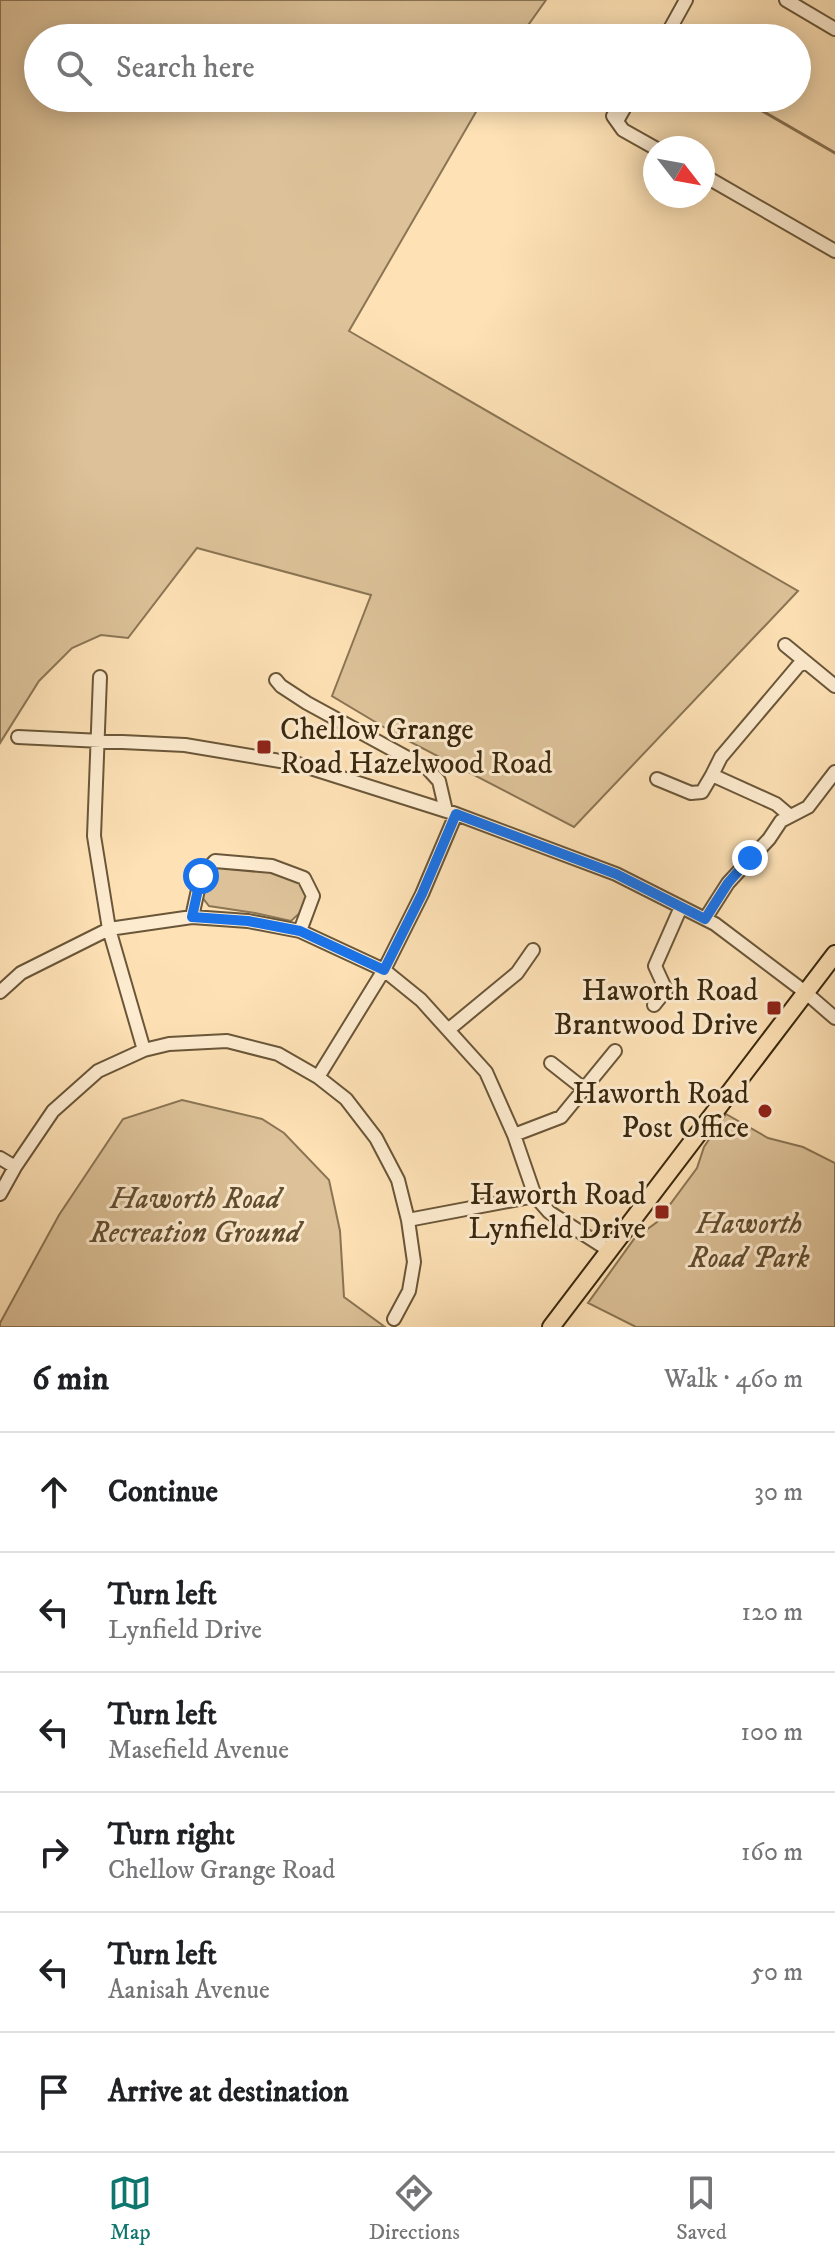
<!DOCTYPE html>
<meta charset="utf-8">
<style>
:root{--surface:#fff;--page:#f2f2f2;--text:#202124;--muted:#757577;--line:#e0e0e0;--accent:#0f766e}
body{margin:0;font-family:"IM FELL DW Pica",serif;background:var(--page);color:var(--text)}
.compass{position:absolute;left:643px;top:136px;width:72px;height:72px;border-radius:50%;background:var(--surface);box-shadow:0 4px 20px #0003;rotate:121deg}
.stop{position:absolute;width:24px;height:24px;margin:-18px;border:6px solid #1a73e8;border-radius:50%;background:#fff}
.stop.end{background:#1a73e8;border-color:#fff;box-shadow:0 2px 8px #0008}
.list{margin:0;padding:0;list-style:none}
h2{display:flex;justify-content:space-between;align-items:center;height:104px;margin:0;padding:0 32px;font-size:34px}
h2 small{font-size:26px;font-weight:400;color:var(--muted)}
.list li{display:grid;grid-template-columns:52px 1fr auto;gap:24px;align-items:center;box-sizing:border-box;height:120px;padding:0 32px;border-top:2px solid var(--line)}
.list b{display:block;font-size:30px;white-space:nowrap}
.list p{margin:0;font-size:26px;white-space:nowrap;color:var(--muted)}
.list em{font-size:26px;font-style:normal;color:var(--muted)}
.icon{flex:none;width:44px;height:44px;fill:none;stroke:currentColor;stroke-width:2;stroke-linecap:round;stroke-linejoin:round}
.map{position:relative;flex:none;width:835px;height:1327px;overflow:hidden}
.search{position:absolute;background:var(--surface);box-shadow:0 4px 20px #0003;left:24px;right:24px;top:24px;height:88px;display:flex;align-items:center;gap:20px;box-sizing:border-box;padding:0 28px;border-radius:44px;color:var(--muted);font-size:30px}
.sheet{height:824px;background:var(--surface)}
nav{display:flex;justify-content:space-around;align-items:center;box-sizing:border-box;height:112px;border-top:2px solid var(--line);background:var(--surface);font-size:22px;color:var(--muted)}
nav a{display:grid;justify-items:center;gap:4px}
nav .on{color:var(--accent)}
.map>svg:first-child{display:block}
.green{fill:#ddc299;stroke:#8b7554;stroke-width:2}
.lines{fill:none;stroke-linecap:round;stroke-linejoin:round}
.stream{stroke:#877251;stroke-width:3}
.minor-casing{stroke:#6a5638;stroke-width:16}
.major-casing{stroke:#39280e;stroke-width:20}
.minor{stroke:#feecd0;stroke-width:12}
.major{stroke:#fee2b6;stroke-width:16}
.route{stroke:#1a73e8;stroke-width:10}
.poi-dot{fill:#8f2418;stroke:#feecd0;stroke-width:3}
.labels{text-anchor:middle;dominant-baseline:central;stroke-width:6;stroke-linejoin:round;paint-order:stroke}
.poi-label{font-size:30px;fill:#39280e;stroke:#feecd0;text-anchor:end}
.park-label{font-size:30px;font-style:italic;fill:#624e31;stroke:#feecd0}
</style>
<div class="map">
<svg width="835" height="1327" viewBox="0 0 835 1327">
<rect width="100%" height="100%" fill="#fee2b6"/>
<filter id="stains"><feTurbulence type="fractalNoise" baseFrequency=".0025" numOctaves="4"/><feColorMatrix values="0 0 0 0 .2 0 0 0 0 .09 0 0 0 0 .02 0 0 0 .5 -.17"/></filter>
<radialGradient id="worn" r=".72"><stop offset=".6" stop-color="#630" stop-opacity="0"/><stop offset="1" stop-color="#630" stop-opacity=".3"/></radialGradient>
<!-- green -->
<path class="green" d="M 0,0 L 546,0 L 519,38 L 38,38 L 38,98 L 484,98 L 349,331 L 798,591 L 574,827 L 397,735 L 332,696 L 371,595 L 197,548 L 128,638 L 101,635 L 72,648 L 39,681 L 0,743 Z
M 217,866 L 270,872 L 300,882 L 306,897 L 302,911 L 291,921 L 255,913 L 209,906 L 202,897 L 206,877 Z
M 182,1100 L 262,1119 L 284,1133 L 329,1180 L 340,1231 L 344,1297 L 385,1327 L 0,1327 L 0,1323 L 59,1215 L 123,1119 Z
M 726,1114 L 768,1138 L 803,1147 L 835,1163 L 835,1327 L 636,1327 L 588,1303 L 634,1239 L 657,1222 L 697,1168 L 704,1147 Z"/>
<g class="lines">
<!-- stream -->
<path class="stream" d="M 740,98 L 835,153"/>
<defs>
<path id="minor" d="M 786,0 L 835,29
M 665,38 L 686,0
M 613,116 L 623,130 L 655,148
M 617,121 L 630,98
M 703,175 L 835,251
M 785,645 L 835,686
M 100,677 L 94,836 L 109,929 L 144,1050
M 276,680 L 281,686 L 307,703 L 428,769 L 439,781 L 446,811
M 18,737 L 185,745 L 298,764 L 456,814 L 616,874 L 715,924 L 805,992 L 835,1018
M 657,779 L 691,793 L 702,792 L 712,775
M 789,815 L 776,804 L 712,775 L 721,757 L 798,666 L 805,662
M 192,917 L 201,876 L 215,861 L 272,866 L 304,878 L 313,896 L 300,931
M 705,919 L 728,883 L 769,839 L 781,821 L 808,807 L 835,772
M 0,992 L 21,973 L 109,929 L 192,917 L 248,921 L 300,931 L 384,970 L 421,1000 L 486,1072 L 514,1135 L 535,1196 L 549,1212 L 610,1251
M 654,1005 L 666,990 L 655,966 L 681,907
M 448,1030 L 517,973 L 533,950
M 551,1063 L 584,1089
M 318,1077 L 384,970 L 422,894 L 456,814
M 514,1135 L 561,1117 L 615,1051
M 0,1158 L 15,1167
M 0,1194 L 15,1167 L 53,1111 L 98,1071 L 144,1050 L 169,1044 L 227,1041 L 278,1054 L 318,1077 L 346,1099 L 376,1138 L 398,1180 L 408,1220 L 414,1262 L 409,1291 L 394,1319
M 408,1220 L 535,1196"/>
<path id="major" d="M 551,1327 L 835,954"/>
</defs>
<!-- minor casing -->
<use href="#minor" class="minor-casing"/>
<!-- major casing -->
<use href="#major" class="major-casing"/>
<!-- minor -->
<use href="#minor" class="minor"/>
<!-- major -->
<use href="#major" class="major"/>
</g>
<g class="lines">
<!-- route -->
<path class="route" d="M 201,876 L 192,917 L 248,921 L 300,931 L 384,970 L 422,894 L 456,814 L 616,874 L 705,919 L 728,883 L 750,858"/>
</g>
<!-- markers -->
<g class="poi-dot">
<rect x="256" y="739" width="16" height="16" rx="4"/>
<rect x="766" y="1000" width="16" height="16" rx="4"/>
<circle cx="765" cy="1111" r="8"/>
<rect x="654" y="1204" width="16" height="16" rx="4"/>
</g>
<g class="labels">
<!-- poi labels -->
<g class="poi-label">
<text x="280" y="730" text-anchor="start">Chellow Grange<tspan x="280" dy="34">Road Hazelwood Road</tspan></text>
<text x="758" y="991">Haworth Road<tspan x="758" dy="34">Brantwood Drive</tspan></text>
<text x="749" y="1094">Haworth Road<tspan x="749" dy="34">Post Office</tspan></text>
<text x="646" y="1195">Haworth Road<tspan x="646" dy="34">Lynfield Drive</tspan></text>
</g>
<!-- park labels -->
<g class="park-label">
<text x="195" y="1199">Haworth Road<tspan x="195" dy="34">Recreation Ground</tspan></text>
<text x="749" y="1224">Haworth<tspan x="749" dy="34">Road Park</tspan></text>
</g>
</g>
<rect width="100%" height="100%" filter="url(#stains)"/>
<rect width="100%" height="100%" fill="url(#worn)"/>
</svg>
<svg class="compass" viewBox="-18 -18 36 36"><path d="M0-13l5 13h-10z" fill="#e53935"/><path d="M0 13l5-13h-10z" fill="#757577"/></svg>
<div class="stop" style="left:201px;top:876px"></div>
<div class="stop end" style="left:750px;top:858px"></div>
<div class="search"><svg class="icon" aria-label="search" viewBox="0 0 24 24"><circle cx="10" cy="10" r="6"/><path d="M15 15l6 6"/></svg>Search here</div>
</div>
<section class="sheet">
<h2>6 min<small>Walk · 460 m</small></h2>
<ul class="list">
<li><svg class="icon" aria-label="ahead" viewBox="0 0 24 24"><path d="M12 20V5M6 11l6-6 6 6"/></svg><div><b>Continue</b></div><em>30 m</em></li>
<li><svg class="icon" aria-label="left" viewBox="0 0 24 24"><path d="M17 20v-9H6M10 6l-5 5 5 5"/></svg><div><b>Turn left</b><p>Lynfield Drive</p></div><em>120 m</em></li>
<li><svg class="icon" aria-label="left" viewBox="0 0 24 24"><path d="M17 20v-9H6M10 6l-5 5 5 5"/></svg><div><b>Turn left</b><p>Masefield Avenue</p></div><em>100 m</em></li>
<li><svg class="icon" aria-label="right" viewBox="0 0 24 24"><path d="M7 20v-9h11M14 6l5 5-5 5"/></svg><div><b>Turn right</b><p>Chellow Grange Road</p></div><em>160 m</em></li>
<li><svg class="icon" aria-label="left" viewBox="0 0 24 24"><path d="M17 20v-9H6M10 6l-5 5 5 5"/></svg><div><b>Turn left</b><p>Aanisah Avenue</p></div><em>50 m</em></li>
<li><svg class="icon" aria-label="arrive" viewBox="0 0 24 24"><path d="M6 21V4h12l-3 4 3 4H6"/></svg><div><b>Arrive at destination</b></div></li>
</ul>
</section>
<nav>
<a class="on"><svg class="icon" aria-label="map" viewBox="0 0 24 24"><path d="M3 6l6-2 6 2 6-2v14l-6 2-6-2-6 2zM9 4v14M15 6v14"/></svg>Map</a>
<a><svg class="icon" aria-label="directions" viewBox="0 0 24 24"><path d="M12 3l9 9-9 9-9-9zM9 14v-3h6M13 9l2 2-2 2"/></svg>Directions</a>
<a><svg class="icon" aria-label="saved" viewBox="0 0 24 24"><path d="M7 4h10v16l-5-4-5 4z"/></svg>Saved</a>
</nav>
